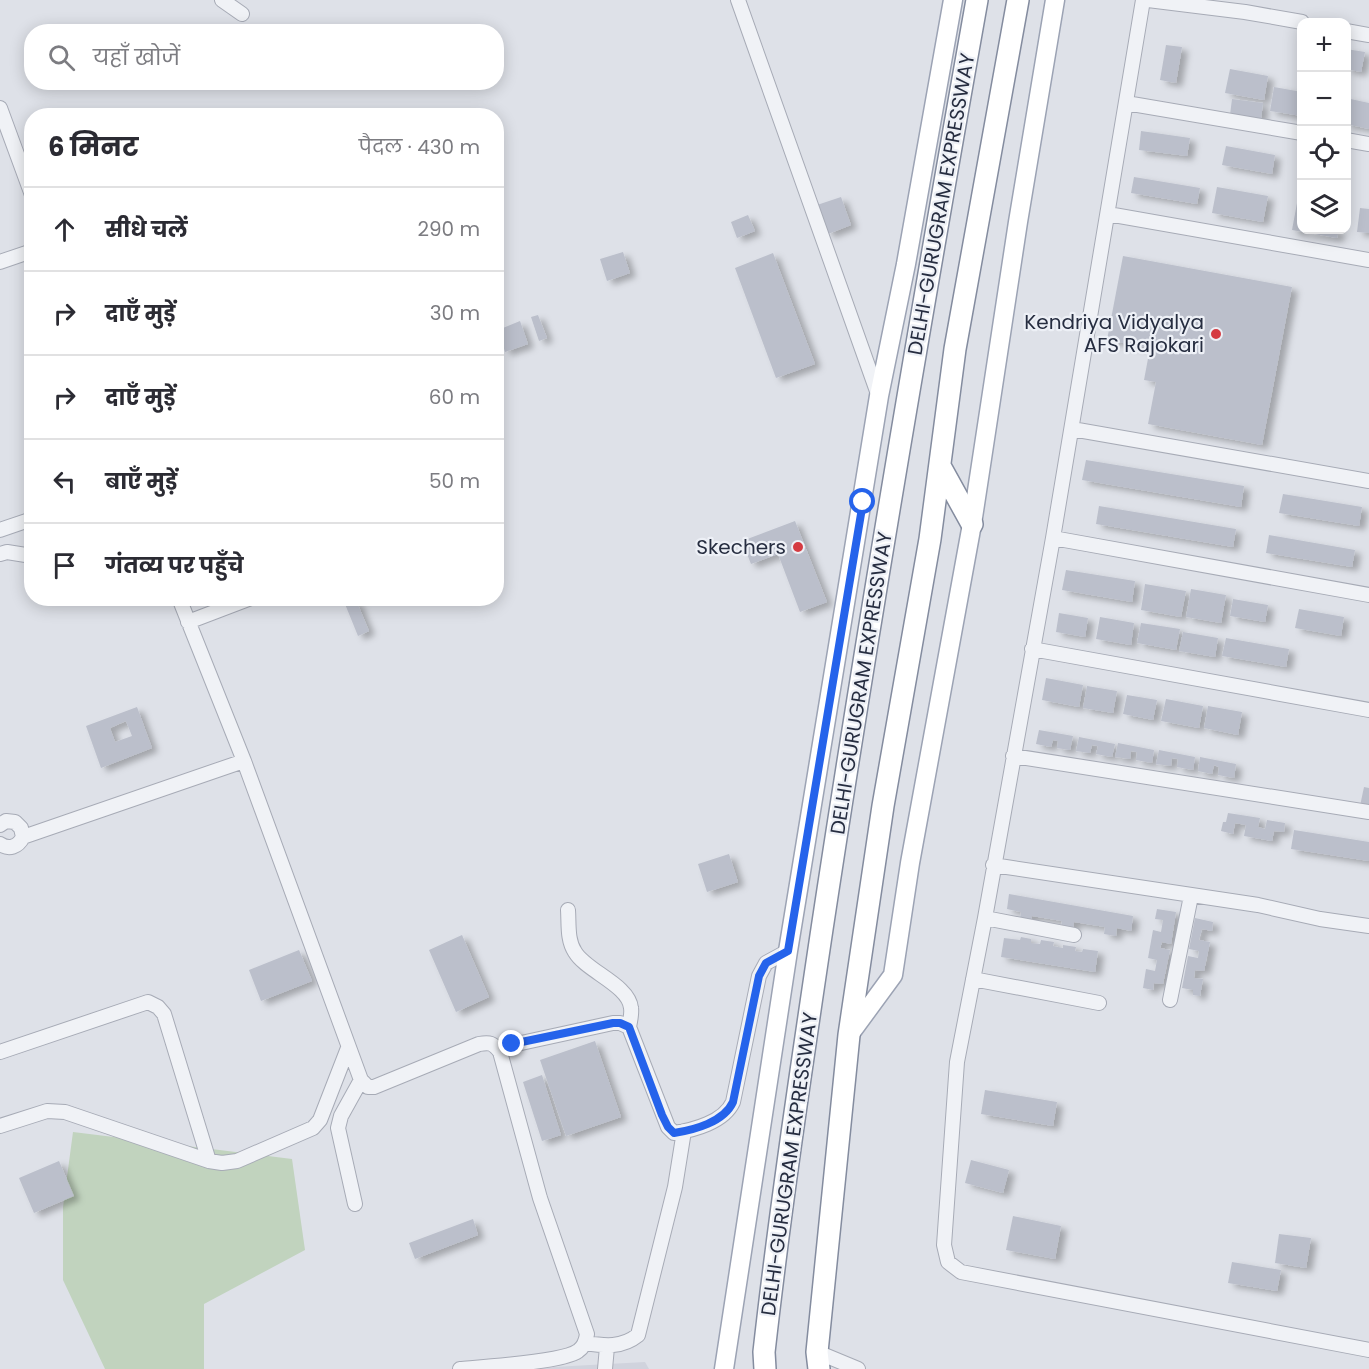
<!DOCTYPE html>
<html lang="hi">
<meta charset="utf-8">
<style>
:root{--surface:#fff;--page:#f7f7f7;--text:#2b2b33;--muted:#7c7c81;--line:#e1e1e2}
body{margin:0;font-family:Poppins,"Noto Sans Devanagari",sans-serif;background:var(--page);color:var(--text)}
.controls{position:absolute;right:18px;top:18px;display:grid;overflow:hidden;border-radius:12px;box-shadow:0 3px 15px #0003}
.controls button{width:54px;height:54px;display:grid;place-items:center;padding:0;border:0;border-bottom:2px solid var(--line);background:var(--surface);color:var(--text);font:30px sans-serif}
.stop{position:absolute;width:18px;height:18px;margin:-14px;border:4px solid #2563eb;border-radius:50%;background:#fff}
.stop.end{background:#2563eb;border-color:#fff;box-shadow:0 2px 6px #0008}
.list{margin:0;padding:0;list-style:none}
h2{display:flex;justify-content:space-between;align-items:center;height:78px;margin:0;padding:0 24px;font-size:26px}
h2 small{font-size:20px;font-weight:400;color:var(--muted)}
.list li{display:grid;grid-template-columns:39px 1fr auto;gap:18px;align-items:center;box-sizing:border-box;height:84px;padding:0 24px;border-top:2px solid var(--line)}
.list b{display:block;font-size:22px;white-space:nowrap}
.list em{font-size:20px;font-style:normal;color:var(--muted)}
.icon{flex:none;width:33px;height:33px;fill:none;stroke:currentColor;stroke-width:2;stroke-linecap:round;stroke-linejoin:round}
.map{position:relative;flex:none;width:1369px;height:1369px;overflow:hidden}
.search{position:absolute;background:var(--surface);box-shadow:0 3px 15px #0003;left:24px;top:24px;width:480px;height:66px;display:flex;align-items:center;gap:15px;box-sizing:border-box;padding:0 21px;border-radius:24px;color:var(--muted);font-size:22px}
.panel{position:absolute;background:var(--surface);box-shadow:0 3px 15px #0003;left:24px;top:108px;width:480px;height:498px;border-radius:24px}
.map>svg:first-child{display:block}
.built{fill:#d0d3dd}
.green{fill:#c1d3be}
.building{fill:#bbbfcb;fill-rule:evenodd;filter:url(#shadow)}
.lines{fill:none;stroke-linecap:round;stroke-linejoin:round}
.minor-casing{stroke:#a7abb6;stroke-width:16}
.major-casing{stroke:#9ca3b4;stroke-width:21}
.highway-casing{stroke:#848c9f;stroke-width:24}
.minor{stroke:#f0f2f6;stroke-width:14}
.major{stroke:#fff;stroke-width:18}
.highway{stroke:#fff;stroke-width:21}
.route{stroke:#2563eb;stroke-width:8}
.poi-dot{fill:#d53b42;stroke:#edf0f6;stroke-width:2}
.labels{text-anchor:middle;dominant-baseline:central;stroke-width:4.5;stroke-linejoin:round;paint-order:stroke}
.street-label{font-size:20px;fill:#262d40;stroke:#edf0f6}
.poi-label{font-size:20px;fill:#262d40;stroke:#edf0f6;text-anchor:end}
</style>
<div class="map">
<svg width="1369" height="1369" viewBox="0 0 1369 1369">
<defs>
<filter id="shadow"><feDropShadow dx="6" dy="4" stdDeviation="3" flood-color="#0004"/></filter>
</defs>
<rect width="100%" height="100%" fill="#dee1e8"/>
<!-- built -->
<path class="built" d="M 645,1362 L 649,1369 L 517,1369 Z"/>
<!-- green -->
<path class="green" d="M 73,1132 L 292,1159 L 305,1250 L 204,1304 L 204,1369 L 105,1369 L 63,1280 L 63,1207 Z"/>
<!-- building -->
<path class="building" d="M 1166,45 L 1182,47 L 1176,83 L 1160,80 Z
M 1346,49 L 1365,52 L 1361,72 L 1346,69 Z
M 1230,69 L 1268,76 L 1264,100 L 1225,93 Z
M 1274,87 L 1302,92 L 1302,116 L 1270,111 Z
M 1346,98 L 1369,103 L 1369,129 L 1346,124 Z
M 1232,99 L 1263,103 L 1261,119 L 1230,115 Z
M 1141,131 L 1190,138 L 1187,156 L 1139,150 Z
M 1226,146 L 1275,155 L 1272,174 L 1222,165 Z
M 1134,177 L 1200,188 L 1197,204 L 1131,193 Z
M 1217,187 L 1268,196 L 1263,222 L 1212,213 Z
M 841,197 L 851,225 L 828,234 L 817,205 Z
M 1297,203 L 1302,204 L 1302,230 L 1339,230 L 1337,238 L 1292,230 Z
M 1360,208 L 1369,209 L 1369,233 L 1357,232 Z
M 748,215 L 755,231 L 737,238 L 731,222 Z
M 623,252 L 630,273 L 607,281 L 600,259 Z
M 773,253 L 815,364 L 776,378 L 735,268 Z
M 1123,256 L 1292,287 L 1262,445 L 1148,424 L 1156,382 L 1144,380 L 1150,348 L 1107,340 Z
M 538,315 L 547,338 L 539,341 L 531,317 Z
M 520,321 L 528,344 L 505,352 L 498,330 Z
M 1086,460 L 1244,486 L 1241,507 L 1082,480 Z
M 1283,494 L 1362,507 L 1359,526 L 1279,513 Z
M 1099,506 L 1236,529 L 1233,547 L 1096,524 Z
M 795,521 L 827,602 L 800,612 L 778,554 L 751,564 L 742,541 Z
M 1269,535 L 1355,550 L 1352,567 L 1266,553 Z
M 1066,570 L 1135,581 L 1132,602 L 1062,590 Z
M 1145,584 L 1186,591 L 1181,617 L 1141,610 Z
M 1191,589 L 1226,595 L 1221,623 L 1186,617 Z
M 1233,599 L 1268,605 L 1265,622 L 1230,616 Z
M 356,600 L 369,631 L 358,636 L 345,604 Z
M 1299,609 L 1344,617 L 1341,636 L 1295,628 Z
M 1059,613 L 1088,618 L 1085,637 L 1056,632 Z
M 1100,617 L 1134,623 L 1131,645 L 1096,639 Z
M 1141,623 L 1180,629 L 1176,650 L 1137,643 Z
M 1183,632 L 1218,638 L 1215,657 L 1179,651 Z
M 1226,638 L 1289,649 L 1286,667 L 1222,656 Z
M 1046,678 L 1083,685 L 1079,707 L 1042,700 Z
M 1087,686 L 1117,691 L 1113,713 L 1083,708 Z
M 1127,695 L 1157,700 L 1153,720 L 1123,714 Z
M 1166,699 L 1203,706 L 1199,728 L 1161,721 Z
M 1208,706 L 1242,712 L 1238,735 L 1204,728 Z
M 137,707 L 152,748 L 101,768 L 86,726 ZM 126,721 L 132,736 L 115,742 L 110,728 Z
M 1039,730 L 1073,736 L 1070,750 L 1057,748 L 1058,741 L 1053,740 L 1051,747 L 1036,744 Z
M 1079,737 L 1115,744 L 1112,757 L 1096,754 L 1098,746 L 1092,745 L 1090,753 L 1076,751 Z
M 1118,743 L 1154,750 L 1152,763 L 1136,760 L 1137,752 L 1131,751 L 1130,759 L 1115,757 Z
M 1159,750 L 1195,757 L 1193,770 L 1177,767 L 1178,759 L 1172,758 L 1171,766 L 1156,764 Z
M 1200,757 L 1236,764 L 1234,778 L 1218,775 L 1219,767 L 1214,765 L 1212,774 L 1198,771 Z
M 1364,787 L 1369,788 L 1369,808 L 1360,806 Z
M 1228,813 L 1260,818 L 1258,827 L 1265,829 L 1267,820 L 1285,823 L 1284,832 L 1274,831 L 1272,841 L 1244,836 L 1246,825 L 1235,823 L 1233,834 L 1221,831 L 1223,822 L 1226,822 Z
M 1294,830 L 1369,842 L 1369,861 L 1291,849 Z
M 729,854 L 738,882 L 707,892 L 698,864 Z
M 1009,894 L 1133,916 L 1131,931 L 1117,928 L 1116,936 L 1104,934 L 1105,927 L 1074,922 L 1073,929 L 1061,927 L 1062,921 L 1032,916 L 1031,921 L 1020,919 L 1021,912 L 1007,909 Z
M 1157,909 L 1176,912 L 1171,944 L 1162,942 L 1160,948 L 1170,950 L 1163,984 L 1154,983 L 1153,990 L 1143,988 L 1146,969 L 1155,971 L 1157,960 L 1148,958 L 1153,930 L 1161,932 L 1163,920 L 1155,919 Z
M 1195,918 L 1213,922 L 1212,931 L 1202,929 L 1199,940 L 1210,942 L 1204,971 L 1195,970 L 1194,978 L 1203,979 L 1200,996 L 1193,995 L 1193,990 L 1182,988 L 1188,956 L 1198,958 L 1199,951 L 1189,949 Z
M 462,935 L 489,997 L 456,1012 L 429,950 Z
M 1021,937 L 1031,939 L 1031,943 L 1040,944 L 1041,940 L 1054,942 L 1053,946 L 1063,948 L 1063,945 L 1076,947 L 1075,951 L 1082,952 L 1083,949 L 1098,951 L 1095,972 L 1001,957 L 1004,938 L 1020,940 Z
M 299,950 L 312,981 L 261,1001 L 249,970 Z
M 595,1041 L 621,1117 L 566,1136 L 540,1060 Z
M 542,1075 L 561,1135 L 542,1141 L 523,1082 Z
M 985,1090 L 1057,1102 L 1053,1126 L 981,1114 Z
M 971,1160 L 1009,1170 L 1003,1193 L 965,1183 Z
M 59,1161 L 74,1196 L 34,1213 L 19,1178 Z
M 1013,1216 L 1061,1226 L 1055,1259 L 1006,1250 Z
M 473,1219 L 478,1235 L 415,1259 L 409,1243 Z
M 1279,1234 L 1311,1238 L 1306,1268 L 1275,1263 Z
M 1232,1262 L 1281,1270 L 1277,1291 L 1228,1283 Z"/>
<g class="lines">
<defs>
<path id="minor" d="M 222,0 L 242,14
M 738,0 L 878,394
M 1143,0 L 1053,538 L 985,918 L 957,1062 L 944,1245 L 948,1262 L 961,1272 L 1369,1350
M 1148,0 L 1245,12 L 1302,22
M 1346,31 L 1369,35
M 1126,103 L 1302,133
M 0,108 L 32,195
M 1346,140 L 1369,144
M 1108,214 L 1369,260
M 0,262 L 32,251
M 1072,429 L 1369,481
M 0,530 L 32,519
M 1053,538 L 1369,595
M 0,554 L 7,552 L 32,556
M 179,598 L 244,761 L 361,1080 L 368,1087 L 374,1087 L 479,1044 C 490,1042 493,1043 500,1052 L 540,1198 L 587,1334 C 586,1341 584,1347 578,1351 C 563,1362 483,1367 460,1369
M 188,622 L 251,598
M 1032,649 L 1369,710
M 1013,756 L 1369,812
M 0,825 L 6,821 L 15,822 L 21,828 L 23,837
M 0,844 C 9,850 18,847 23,837 L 244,761
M 993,865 L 1258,905 L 1320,919 L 1369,926
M 568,910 C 569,924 567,940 575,952 C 586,971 629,985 631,1008 C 632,1014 630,1021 629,1027
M 985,918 L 1074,935
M 973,979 L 1099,1003
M 1170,1000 L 1191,896
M 512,1045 L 613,1023 L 620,1023 L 629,1027 L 668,1127 L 674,1133 C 694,1130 724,1122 733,1102 L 759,976 L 766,963 L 788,951
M 0,1052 L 148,1002 L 158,1007 L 164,1014 L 209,1161
M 0,1126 L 47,1111 L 65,1112 L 209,1161 L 222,1163 L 237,1161 L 313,1128 L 320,1120 L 348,1048
M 355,1204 L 338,1128 L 341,1116 L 361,1080
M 585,1343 C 605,1346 622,1348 638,1335 L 675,1187 L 684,1131
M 817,1352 L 858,1369
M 605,1369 L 607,1347"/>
<path id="major" d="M 849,1035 L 893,975 L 910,863 L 972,524 L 1018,222 L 1055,0
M 724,1369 L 788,951 L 879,396 L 906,264 L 953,0"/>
<path id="highway" d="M 940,466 L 972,524
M 765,1369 L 764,1352 C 780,1210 801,1070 822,929 C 869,619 922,309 977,0
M 819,1369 L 817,1352 L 849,1035 L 883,806 L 930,539 L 955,349 L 1018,0"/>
</defs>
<!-- minor casing -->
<use href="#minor" class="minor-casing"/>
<!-- major casing -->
<use href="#major" class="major-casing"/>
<!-- highway casing -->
<use href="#highway" class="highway-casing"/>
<!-- minor -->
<use href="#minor" class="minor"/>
<!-- major -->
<use href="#major" class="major"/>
<!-- highway -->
<use href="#highway" class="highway"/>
</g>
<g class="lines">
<!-- route -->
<path class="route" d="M 512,1044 L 613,1023 L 620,1023 L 629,1027 L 662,1115 L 668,1127 L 674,1133 C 694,1130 724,1122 733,1102 L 759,976 L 766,963 L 788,951 L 863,502"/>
</g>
<!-- markers -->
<g class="poi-dot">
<circle cx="1216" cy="334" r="6"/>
<circle cx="798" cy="547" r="6"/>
</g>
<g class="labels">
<!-- street labels -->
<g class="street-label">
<text transform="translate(941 204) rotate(-80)">DELHI-GURUGRAM EXPRESSWAY</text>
<text transform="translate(861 683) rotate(-81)">DELHI-GURUGRAM EXPRESSWAY</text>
<text transform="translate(789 1164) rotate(-82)">DELHI-GURUGRAM EXPRESSWAY</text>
</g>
<!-- poi labels -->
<g class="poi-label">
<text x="1204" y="322">Kendriya Vidyalya<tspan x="1204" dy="23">AFS Rajokari</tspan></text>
<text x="786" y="547">Skechers</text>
</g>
</g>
</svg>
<div class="controls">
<button>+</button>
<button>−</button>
<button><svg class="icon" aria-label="locate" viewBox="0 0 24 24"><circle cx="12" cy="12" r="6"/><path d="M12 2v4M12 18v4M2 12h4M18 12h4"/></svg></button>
<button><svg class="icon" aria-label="layers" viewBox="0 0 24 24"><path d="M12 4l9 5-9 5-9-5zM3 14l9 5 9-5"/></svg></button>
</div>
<div class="stop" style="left:863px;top:502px"></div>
<div class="stop end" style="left:512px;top:1044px"></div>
<div class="search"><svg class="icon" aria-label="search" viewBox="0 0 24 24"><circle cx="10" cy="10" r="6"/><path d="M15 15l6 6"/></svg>यहाँ खोजें</div>
<section class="panel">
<h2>6 मिनट<small>पैदल · 430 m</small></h2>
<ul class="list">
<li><svg class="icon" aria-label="ahead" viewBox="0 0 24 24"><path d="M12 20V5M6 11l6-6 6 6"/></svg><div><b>सीधे चलें</b></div><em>290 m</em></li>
<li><svg class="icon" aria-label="right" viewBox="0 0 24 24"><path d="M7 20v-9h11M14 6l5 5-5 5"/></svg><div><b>दाएँ मुड़ें</b></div><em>30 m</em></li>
<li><svg class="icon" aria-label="right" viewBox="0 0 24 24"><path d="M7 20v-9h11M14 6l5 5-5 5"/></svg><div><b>दाएँ मुड़ें</b></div><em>60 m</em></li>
<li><svg class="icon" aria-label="left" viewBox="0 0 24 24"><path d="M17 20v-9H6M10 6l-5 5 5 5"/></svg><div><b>बाएँ मुड़ें</b></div><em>50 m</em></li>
<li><svg class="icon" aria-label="arrive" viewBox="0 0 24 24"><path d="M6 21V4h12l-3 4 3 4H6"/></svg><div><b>गंतव्य पर पहुँचे</b></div></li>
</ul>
</section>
</div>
